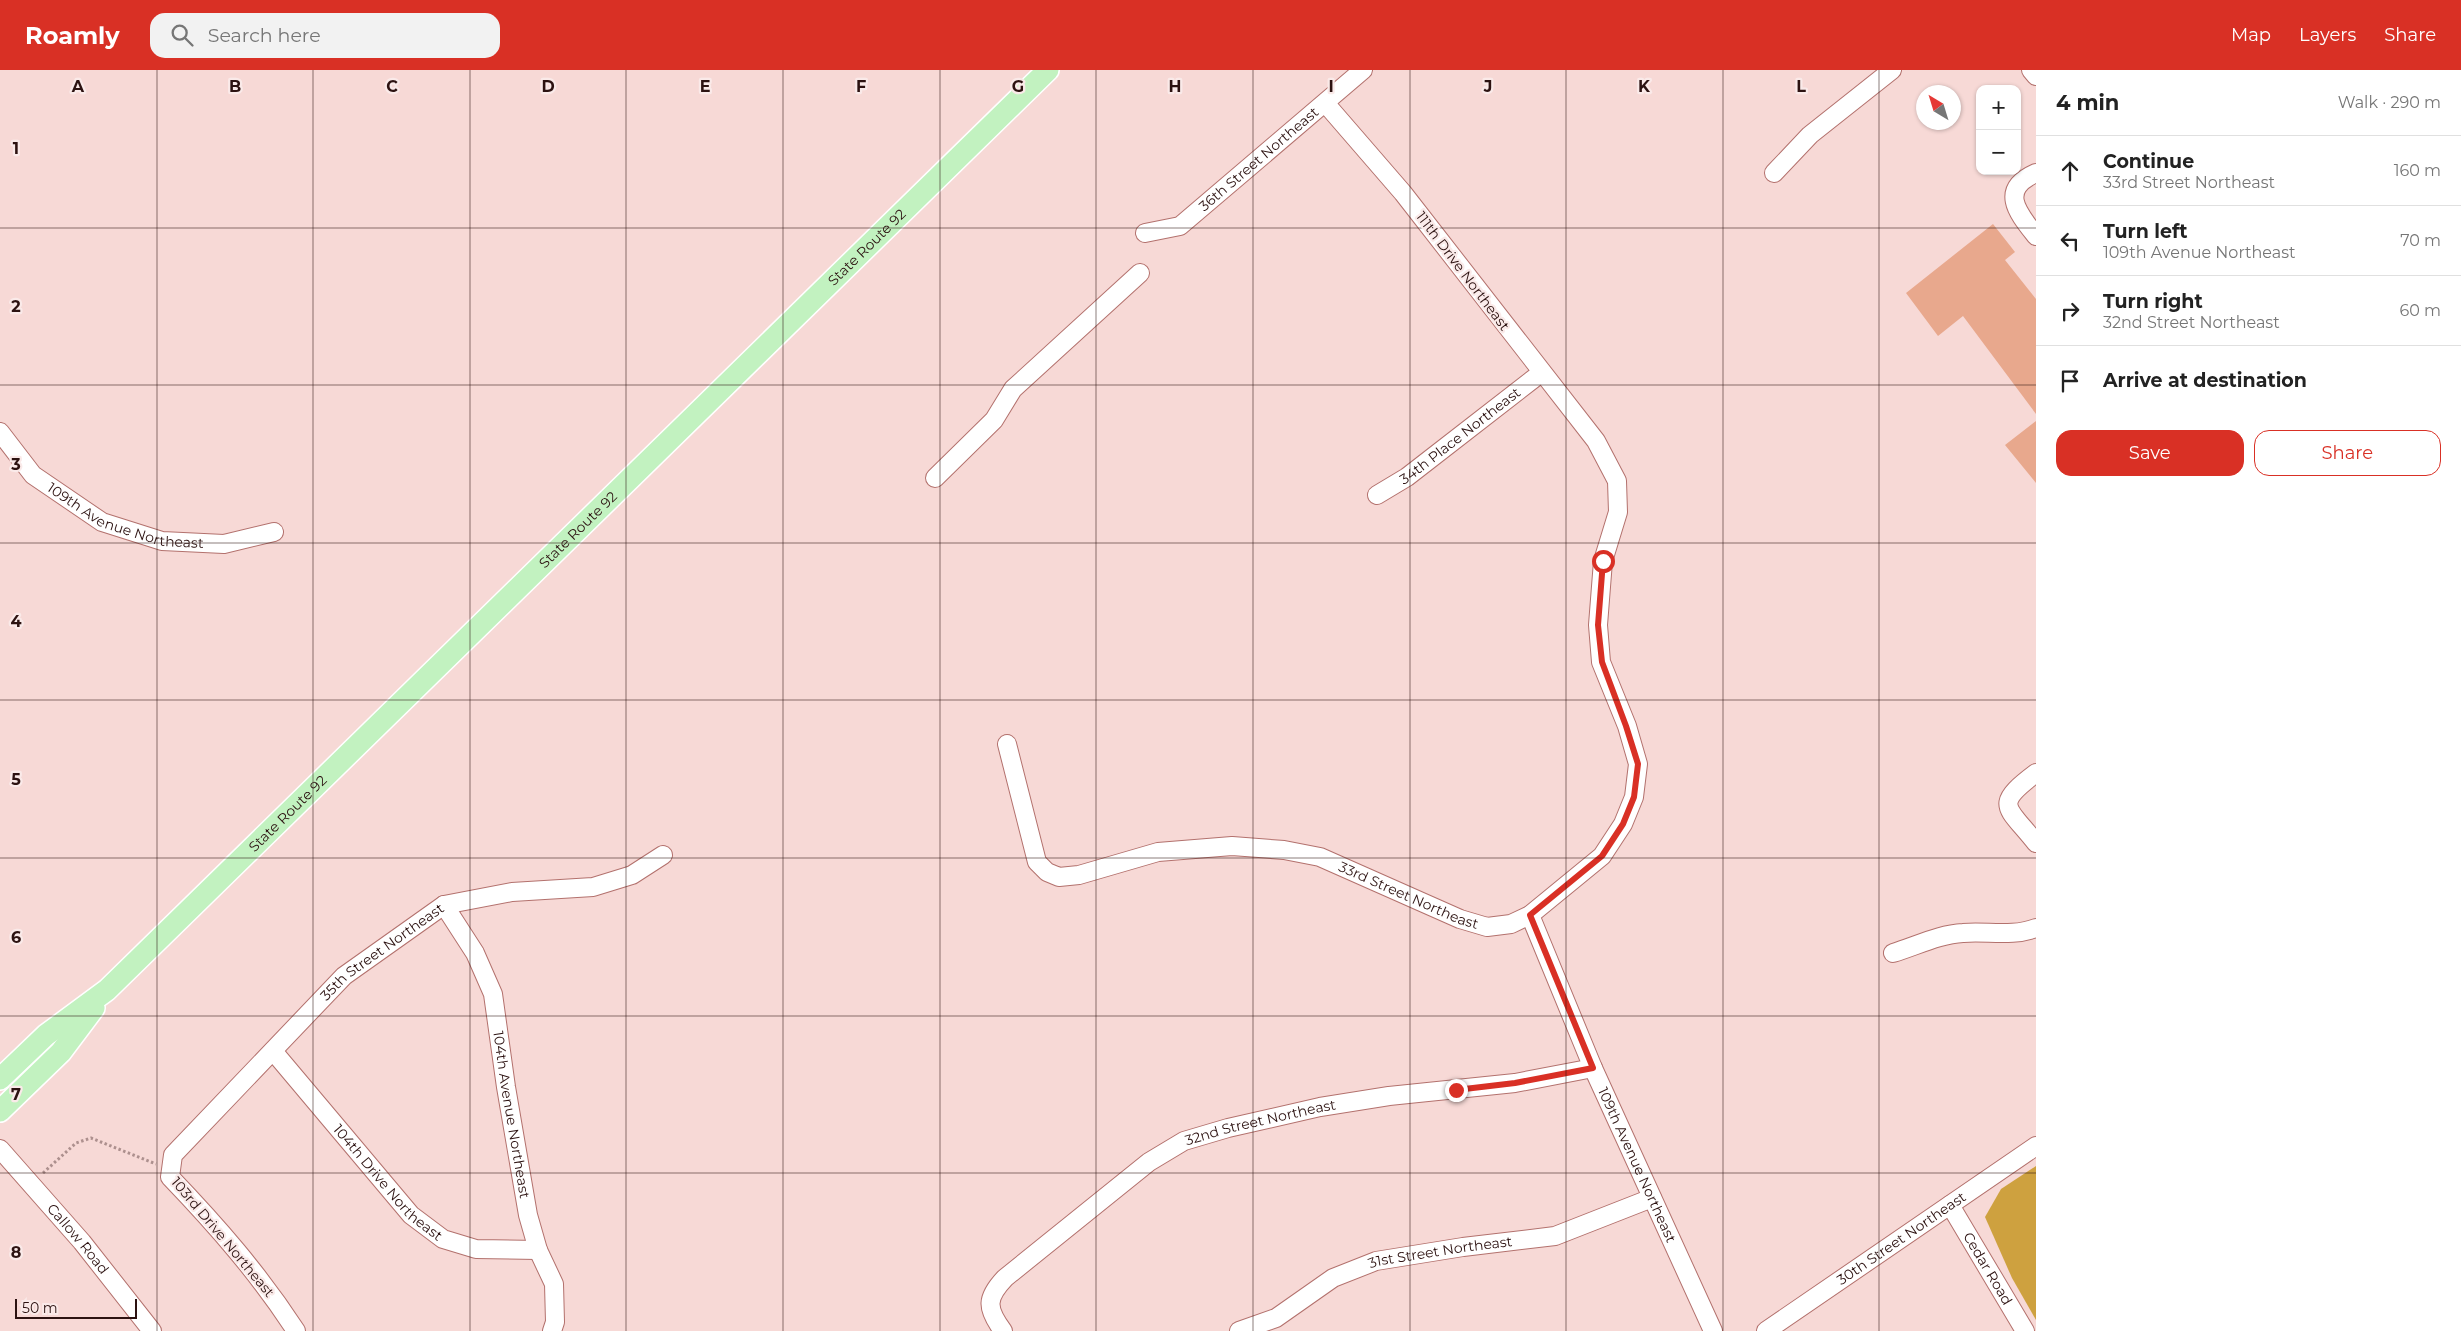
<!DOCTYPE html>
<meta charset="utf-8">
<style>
:root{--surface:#fff;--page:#f2f2f2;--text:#222;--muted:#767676;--line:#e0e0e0;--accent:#d93025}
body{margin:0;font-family:Montserrat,sans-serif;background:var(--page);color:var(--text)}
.controls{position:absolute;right:15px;top:15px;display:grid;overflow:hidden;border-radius:10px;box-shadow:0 1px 4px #0004}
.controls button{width:45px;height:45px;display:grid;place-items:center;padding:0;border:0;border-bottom:1px solid var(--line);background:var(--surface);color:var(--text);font:25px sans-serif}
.compass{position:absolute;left:1916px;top:15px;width:45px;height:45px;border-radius:50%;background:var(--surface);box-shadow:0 1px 4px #0004;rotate:322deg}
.scale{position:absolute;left:15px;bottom:12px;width:122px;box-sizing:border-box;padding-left:5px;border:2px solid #2c1211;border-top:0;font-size:14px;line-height:18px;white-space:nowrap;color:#2c1211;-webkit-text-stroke:4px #faeae9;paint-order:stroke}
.stop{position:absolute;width:15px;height:15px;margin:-11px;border:4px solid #d93025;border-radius:50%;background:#fff}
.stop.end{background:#d93025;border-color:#fff;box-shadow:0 1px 5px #0008}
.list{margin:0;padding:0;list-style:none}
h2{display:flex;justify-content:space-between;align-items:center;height:65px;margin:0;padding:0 20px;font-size:21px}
h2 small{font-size:16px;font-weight:400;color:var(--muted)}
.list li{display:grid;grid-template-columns:32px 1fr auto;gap:15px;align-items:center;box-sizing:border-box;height:70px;padding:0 20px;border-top:1px solid var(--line)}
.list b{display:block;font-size:19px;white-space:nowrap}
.list p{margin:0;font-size:16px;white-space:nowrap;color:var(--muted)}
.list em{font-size:16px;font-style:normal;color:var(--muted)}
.actions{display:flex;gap:10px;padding:15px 20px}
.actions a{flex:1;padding:11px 0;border:1px solid var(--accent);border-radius:15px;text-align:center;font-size:18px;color:var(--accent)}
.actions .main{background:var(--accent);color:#fff}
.icon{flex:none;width:28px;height:28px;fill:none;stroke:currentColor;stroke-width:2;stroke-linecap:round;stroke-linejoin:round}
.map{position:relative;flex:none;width:2036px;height:1261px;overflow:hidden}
header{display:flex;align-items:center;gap:30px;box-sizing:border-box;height:70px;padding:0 25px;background:var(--accent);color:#fff}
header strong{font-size:24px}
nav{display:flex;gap:28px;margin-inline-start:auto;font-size:18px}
.search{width:350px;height:45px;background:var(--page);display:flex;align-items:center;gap:12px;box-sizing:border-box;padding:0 18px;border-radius:15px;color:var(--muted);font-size:19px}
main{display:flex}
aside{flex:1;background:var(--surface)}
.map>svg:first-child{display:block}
.forest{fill:#cea13f}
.building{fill:#e8a88d}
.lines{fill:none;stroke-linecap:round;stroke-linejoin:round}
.minor-casing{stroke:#b3716d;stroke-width:20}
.major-casing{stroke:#fff;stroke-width:24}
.path{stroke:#ad908e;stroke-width:3;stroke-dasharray:2.5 2.5;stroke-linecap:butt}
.minor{stroke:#fff;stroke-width:18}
.major{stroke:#c2f2c0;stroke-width:21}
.route{stroke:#d93025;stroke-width:6}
.grid{fill:none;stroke:#2c1211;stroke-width:1;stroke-opacity:0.55}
.labels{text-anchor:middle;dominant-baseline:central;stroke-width:4.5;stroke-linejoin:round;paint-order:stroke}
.street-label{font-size:14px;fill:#2c1211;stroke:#faeae9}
.grid-label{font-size:16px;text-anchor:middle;font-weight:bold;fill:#2c1211;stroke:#faeae9;stroke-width:4.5;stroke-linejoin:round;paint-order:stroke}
</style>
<header>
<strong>Roamly</strong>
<div class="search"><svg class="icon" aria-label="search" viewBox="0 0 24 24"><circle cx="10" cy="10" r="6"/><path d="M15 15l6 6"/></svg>Search here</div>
<nav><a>Map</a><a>Layers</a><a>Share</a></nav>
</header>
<main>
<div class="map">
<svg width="2036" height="1261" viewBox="0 0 2036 1261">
<rect width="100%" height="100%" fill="#f7d9d6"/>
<!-- forest -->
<path class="forest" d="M 2036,1096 L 2036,1250 L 2012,1208 L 1985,1147 L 2001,1119 Z"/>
<!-- building -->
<path class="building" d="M 1993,154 L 2015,182 L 2005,190 L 2036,229 L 2036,344 L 1963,246 L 1938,266 L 1906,223 Z
M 2036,351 L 2036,413 L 2005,375 Z"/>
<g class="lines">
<defs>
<g id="minor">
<path d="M 2031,0 L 2036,6"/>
<path d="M 1774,103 L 1810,65 L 1892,0"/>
<path d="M 2036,103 C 1998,120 2018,143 2036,166"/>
<path id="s1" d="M 1145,163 L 1180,156 L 1363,0"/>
<path id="s2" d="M 0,362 L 33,405 L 102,452 L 162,471 L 224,474 L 274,462"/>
<path d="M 935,408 L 994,350 L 1013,319 L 1140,203"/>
<path id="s3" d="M 1377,425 L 1407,407 L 1541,303"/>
<path id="s4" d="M 1007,674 L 1037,792 L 1047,802 L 1059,807 L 1079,805 L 1158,782 L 1232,776 L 1284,780 L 1320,787 L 1460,849 L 1487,857 L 1511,854 L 1530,845 L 1602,786 L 1623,754 L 1634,727 L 1638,694 L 1627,656 L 1601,592 L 1598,555 L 1603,491 L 1618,442 L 1617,411 L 1596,371 L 1403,123 L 1326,34"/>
<path d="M 2036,703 C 1992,736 2007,736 2036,773"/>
<path id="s5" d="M 444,835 L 475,883 L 493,924 L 506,1017 L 528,1145 L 538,1180 L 554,1214 L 555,1252 L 552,1261"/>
<path id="s6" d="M 1530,845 L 1593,998 L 1713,1261"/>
<path d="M 1893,883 C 1916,876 1940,864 1963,863 C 1988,861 2012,867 2036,858"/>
<path id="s7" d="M 273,981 L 411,1145 L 443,1169 L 476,1179 L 538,1180"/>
<path id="s8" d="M 0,1079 L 82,1172 L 152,1261"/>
<path id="s9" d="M 1950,1135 L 2025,1261"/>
<path id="s10" d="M 296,1261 C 259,1204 217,1156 170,1107 L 173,1085 L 344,906 L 444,835 L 512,822 L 593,817 L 632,805 L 663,785"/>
<path id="s11" d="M 1003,1261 C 986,1238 986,1228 1005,1208 L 1149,1092 L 1184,1071 L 1228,1058 L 1320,1037 L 1389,1026 L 1515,1013 L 1593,998"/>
<path id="s12" d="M 1239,1261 L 1276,1248 L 1333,1208 L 1376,1191 L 1463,1177 L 1555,1166 L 1652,1128"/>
<path id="s13" d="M 1766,1261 L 2036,1076"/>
</g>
<g id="major">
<path id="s14" d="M 0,1009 L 46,965 L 107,920 L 1048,0"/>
<path d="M 0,1041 L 61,982 L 94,938"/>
</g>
</defs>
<!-- minor casing -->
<use href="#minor" class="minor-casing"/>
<!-- major casing -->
<use href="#major" class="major-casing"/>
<!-- path -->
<path class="path" d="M 43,1103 L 76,1073 L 91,1068 L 156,1094"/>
<!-- minor -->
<use href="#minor" class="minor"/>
<!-- major -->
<use href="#major" class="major"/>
</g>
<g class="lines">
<!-- route -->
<path class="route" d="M 1456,1020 L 1515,1013 L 1593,998 L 1530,845 L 1602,786 L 1623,754 L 1634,727 L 1638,694 L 1626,656 L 1602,592 L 1598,555 L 1603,491"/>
</g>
<!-- grid -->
<path class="grid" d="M 157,0 L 157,1261M 313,0 L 313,1261M 470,0 L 470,1261M 626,0 L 626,1261M 783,0 L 783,1261M 940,0 L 940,1261M 1096,0 L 1096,1261M 1253,0 L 1253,1261M 1410,0 L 1410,1261M 1566,0 L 1566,1261M 1723,0 L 1723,1261M 1879,0 L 1879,1261M 0,158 L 2036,158M 0,315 L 2036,315M 0,473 L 2036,473M 0,630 L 2036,630M 0,788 L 2036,788M 0,946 L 2036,946M 0,1103 L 2036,1103"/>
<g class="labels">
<!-- street labels -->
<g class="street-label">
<text stroke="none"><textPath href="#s1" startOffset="139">36th Street Northeast</textPath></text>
<text stroke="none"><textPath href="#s14" startOffset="1202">State Route 92</textPath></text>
<text transform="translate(1463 201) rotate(53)">111th Drive Northeast</text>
<text stroke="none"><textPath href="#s3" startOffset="102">34th Place Northeast</textPath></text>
<text stroke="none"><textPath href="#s2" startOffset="158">109th Avenue Northeast</textPath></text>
<text stroke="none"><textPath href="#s14" startOffset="798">State Route 92</textPath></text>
<text stroke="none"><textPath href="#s14" startOffset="392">State Route 92</textPath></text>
<text stroke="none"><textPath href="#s4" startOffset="511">33rd Street Northeast</textPath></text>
<text stroke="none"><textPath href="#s10" startOffset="514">35th Street Northeast</textPath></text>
<text stroke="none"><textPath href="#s5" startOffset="224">104th Avenue Northeast</textPath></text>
<text stroke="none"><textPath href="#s11" startOffset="365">32nd Street Northeast</textPath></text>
<text stroke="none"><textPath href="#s6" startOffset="272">109th Avenue Northeast</textPath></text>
<text stroke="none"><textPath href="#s7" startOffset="175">104th Drive Northeast</textPath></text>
<text transform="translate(223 1167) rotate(50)">103rd Drive Northeast</text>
<text stroke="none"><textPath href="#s13" startOffset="164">30th Street Northeast</textPath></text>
<text stroke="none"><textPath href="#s8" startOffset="119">Callow Road</textPath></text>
<text stroke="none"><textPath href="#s12" startOffset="220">31st Street Northeast</textPath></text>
<text stroke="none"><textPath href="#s9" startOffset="74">Cedar Road</textPath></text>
</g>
</g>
<g class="grid-label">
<text x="78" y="22">A</text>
<text x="235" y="22">B</text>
<text x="392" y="22">C</text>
<text x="548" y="22">D</text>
<text x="705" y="22">E</text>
<text x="861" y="22">F</text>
<text x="1018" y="22">G</text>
<text x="1175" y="22">H</text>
<text x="1331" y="22">I</text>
<text x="1488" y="22">J</text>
<text x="1644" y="22">K</text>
<text x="1801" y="22">L</text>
<text x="16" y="84">1</text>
<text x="16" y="242">2</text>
<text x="16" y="400">3</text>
<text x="16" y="557">4</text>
<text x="16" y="715">5</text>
<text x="16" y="873">6</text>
<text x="16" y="1030">7</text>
<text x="16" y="1188">8</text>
</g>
</svg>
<div class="controls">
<button>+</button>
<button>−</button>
</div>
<svg class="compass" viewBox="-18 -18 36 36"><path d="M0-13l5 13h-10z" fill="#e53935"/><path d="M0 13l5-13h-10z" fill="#767676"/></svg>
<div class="scale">50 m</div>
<div class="stop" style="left:1603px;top:491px"></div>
<div class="stop end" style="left:1456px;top:1020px"></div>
</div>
<aside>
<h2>4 min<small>Walk · 290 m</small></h2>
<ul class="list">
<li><svg class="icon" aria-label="ahead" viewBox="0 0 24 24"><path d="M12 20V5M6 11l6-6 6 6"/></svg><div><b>Continue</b><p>33rd Street Northeast</p></div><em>160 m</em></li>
<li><svg class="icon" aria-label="left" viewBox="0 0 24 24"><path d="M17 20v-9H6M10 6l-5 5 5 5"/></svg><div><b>Turn left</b><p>109th Avenue Northeast</p></div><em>70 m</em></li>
<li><svg class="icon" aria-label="right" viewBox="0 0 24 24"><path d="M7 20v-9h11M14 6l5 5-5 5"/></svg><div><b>Turn right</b><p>32nd Street Northeast</p></div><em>60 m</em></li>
<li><svg class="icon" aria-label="arrive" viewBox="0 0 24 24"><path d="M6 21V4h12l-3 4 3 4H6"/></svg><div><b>Arrive at destination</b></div></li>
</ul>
<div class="actions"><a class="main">Save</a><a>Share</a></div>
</aside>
</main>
